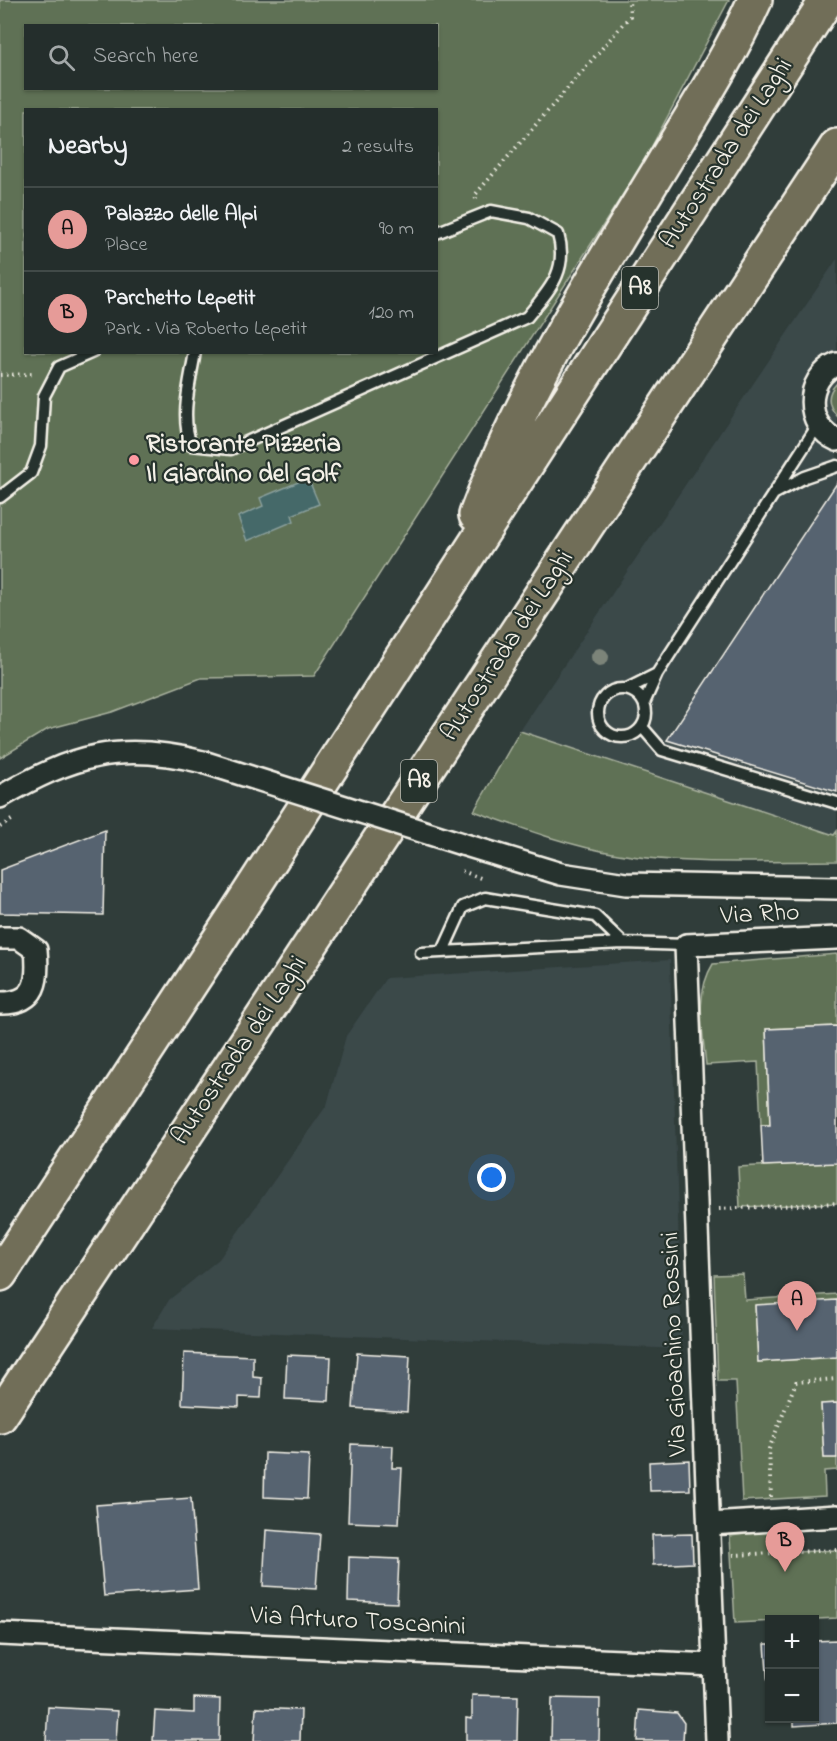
<!DOCTYPE html>
<meta charset="utf-8">
<style>
:root{--surface:#242e2c;--page:#303a38;--text:#f1f3f6;--muted:#a3a8a9;--line:#414a48;--accent:#e69b98}
body{margin:0;font-family:"Indie Flower",sans-serif;background:var(--page);color:var(--text)}
.controls{position:absolute;right:18px;bottom:18px;display:grid;overflow:hidden;border-radius:0px;box-shadow:0 2px 4px #0004}
.controls button{width:54px;height:54px;display:grid;place-items:center;padding:0;border:0;border-bottom:2px solid var(--line);background:var(--surface);color:var(--text);font:30px sans-serif}
.you{position:absolute;left:492px;top:1178px;width:21px;height:21px;margin:-15px;border:4px solid #fff;border-radius:50%;background:#1a73e8;box-shadow:0 0 0 9px #1a73e833}
.badge{display:grid;place-items:center;width:39px;height:39px;border-radius:50%;background:var(--accent);color:#111;font-size:20px;font-weight:700}
.pin{position:absolute;translate:-50% -50px;filter:drop-shadow(0 2px 3px #0008)}
.pin::after{content:'';position:absolute;top:32px;width:21px;height:18px;background:inherit;clip-path:polygon(0 0,100% 0,50% 100%)}
.list{margin:0;padding:0;list-style:none}
h2{display:flex;justify-content:space-between;align-items:center;height:78px;margin:0;padding:0 24px;font-size:26px}
h2 small{font-size:20px;font-weight:400;color:var(--muted)}
.list li{display:grid;grid-template-columns:39px 1fr auto;gap:18px;align-items:center;box-sizing:border-box;height:84px;padding:0 24px;border-top:2px solid var(--line)}
.list b{display:block;font-size:22px;white-space:nowrap}
.list p{margin:0;font-size:20px;white-space:nowrap;color:var(--muted)}
.list em{font-size:20px;font-style:normal;color:var(--muted)}
.icon{flex:none;width:33px;height:33px;fill:none;stroke:currentColor;stroke-width:2;stroke-linecap:round;stroke-linejoin:round}
.map{position:relative;flex:none;width:837px;height:1741px;overflow:hidden}
.search{position:absolute;background:var(--surface);box-shadow:0 2px 4px #0004;left:24px;top:24px;width:414px;height:66px;display:flex;align-items:center;gap:15px;box-sizing:border-box;padding:0 21px;border-radius:0px;color:var(--muted);font-size:22px}
.panel{position:absolute;background:var(--surface);box-shadow:0 2px 4px #0004;left:24px;top:108px;width:414px;height:246px;border-radius:0px}
.map>svg:first-child{display:block}
.built{fill:#3b484a}
.green{fill:#5e7154;stroke:#a9b19e;stroke-width:1.5;fill-rule:evenodd}
.water{fill:#446969;stroke:#8a9f9c;stroke-width:1.5}
.building{fill:#566370;stroke:#f4f1e8;stroke-width:1.5}
.lines{fill:none;stroke-linecap:round;stroke-linejoin:round}
.lane-casing{stroke:#f4f1e8;stroke-width:15}
.street-casing{stroke:#f4f1e8;stroke-width:26}
.highway-casing{stroke:#f4f1e8;stroke-width:38}
.path{stroke:#f4f1e8;stroke-width:4;stroke-dasharray:1.5 4.5;stroke-linecap:butt}
.lane{stroke:#26332d;stroke-width:10}
.street{stroke:#26332d;stroke-width:21}
.highway{stroke:#716e59;stroke-width:33}
.street-bridge-casing{stroke:#f4f1e8;stroke-width:26;stroke-linecap:butt}
.street-bridge{stroke:#26332d;stroke-width:21}
.tree{fill:#7b8479}
.poi-dot{fill:#ff9aa2;stroke:#26332d;stroke-width:2}
.labels{text-anchor:middle;dominant-baseline:central;stroke-width:4.5;stroke-linejoin:round;paint-order:stroke}
.shield{fill:#26332d;stroke:#b6b8b0;stroke-width:1.5}
.shield-label{font-size:24px;font-weight:bold;fill:#f4f1e8}
.street-label{font-size:26px;fill:#f4f1e8;stroke:#26332d}
.poi-label{font-size:26px;font-weight:bold;fill:#f4f1e8;stroke:#26332d;text-anchor:start}
</style>
<div class="map">
<svg width="837" height="1741" viewBox="0 0 837 1741">
<rect width="100%" height="100%" fill="#303d3a"/>
<filter id="ink" filterUnits="userSpaceOnUse"><feTurbulence type="fractalNoise" baseFrequency=".0167" numOctaves="2"/><feDisplacementMap in="SourceGraphic" scale="12" xChannelSelector="R" yChannelSelector="G"/><feConvolveMatrix kernelMatrix="1 2 1 2 8 2 1 2 1" color-interpolation-filters="sRGB"/></filter>
<g filter="url(#ink)">
<!-- built -->
<path class="built" d="M 837,259 L 837,831 L 834,835 L 520,731 Z
M 670,960 L 682,1349 L 152,1328 L 169,1300 L 219,1259 L 327,1105 L 346,1036 L 386,978 Z"/>
<!-- green -->
<path class="green" d="M 0,0 L 729,0 L 643,163 L 314,676 L 201,678 L 112,712 L 48,729 L 0,758 ZM 26,26 L 436,26 L 436,88 L 26,88 ZM 26,110 L 436,110 L 436,352 L 26,352 Z
M 837,383 L 837,416 C 827,405 826,394 837,383 Z
M 520,731 L 834,835 L 837,831 L 837,861 C 765,861 690,866 618,854 C 569,846 521,828 474,811 Z
M 837,954 L 837,1026 L 766,1029 L 770,1125 L 761,1125 L 758,1062 L 706,1065 C 703,1032 694,994 713,964 Z
M 837,1162 L 837,1203 L 740,1207 L 738,1167 Z
M 743,1274 L 745,1300 L 837,1294 L 837,1300 L 755,1306 L 758,1362 L 837,1357 L 837,1403 L 821,1404 L 824,1458 L 837,1458 L 837,1470 L 824,1471 L 825,1496 L 742,1501 L 736,1381 L 718,1381 L 714,1275 Z
M 795,1528 L 795,1552 L 837,1550 L 837,1618 L 735,1623 L 730,1536 Z"/>
<!-- water -->
<path class="water" d="M 308,478 L 319,504 L 292,515 L 294,521 L 247,541 L 238,517 L 263,506 L 260,498 Z"/>
<!-- building -->
<path class="building" d="M 837,483 L 837,792 L 667,740 Z
M 105,830 L 103,915 L 0,913 L 0,870 Z
M 105,830 L 103,915 L 0,913 L 0,870 Z
M 837,1026 L 837,1163 L 763,1166 L 761,1125 L 770,1125 L 766,1029 Z
M 837,1300 L 837,1357 L 758,1362 L 755,1305 Z
M 184,1353 L 253,1356 L 253,1377 L 262,1378 L 261,1398 L 239,1397 L 239,1407 L 182,1404 Z
M 357,1353 L 410,1356 L 407,1412 L 353,1408 Z
M 287,1355 L 331,1357 L 329,1401 L 285,1399 Z
M 837,1403 L 837,1458 L 824,1458 L 821,1404 Z
M 351,1444 L 393,1446 L 392,1468 L 402,1468 L 399,1524 L 348,1522 Z
M 265,1453 L 309,1455 L 307,1499 L 264,1497 Z
M 689,1460 L 690,1490 L 650,1491 L 649,1462 Z
M 191,1498 L 198,1589 L 104,1596 L 96,1505 Z
M 266,1530 L 320,1534 L 316,1589 L 263,1586 Z
M 692,1534 L 693,1563 L 653,1565 L 652,1535 Z
M 349,1557 L 399,1559 L 397,1603 L 348,1601 Z
M 837,1640 L 837,1723 L 794,1726 L 794,1718 L 814,1718 L 814,1641 Z
M 765,1644 L 770,1644 L 770,1687 L 768,1687 Z
M 472,1695 L 518,1696 L 517,1741 L 466,1741 L 466,1718 L 472,1719 Z
M 194,1698 L 220,1699 L 219,1741 L 153,1741 L 155,1711 L 194,1713 Z
M 552,1698 L 600,1699 L 599,1741 L 551,1741 Z
M 48,1707 L 118,1711 L 116,1741 L 46,1741 Z
M 256,1708 L 301,1710 L 300,1741 L 254,1741 Z
M 639,1710 L 677,1713 L 684,1723 L 683,1741 L 637,1741 Z"/>
<g class="lines">
<defs>
<path id="lane" d="M 195,352 C 190,382 180,416 191,445 L 231,449 L 527,317 C 549,290 569,271 558,234 L 529,218 L 491,211 L 436,233
M 775,493 L 805,477 L 837,466
M 0,497 L 31,473 L 41,446 L 44,396 L 59,367 L 93,352
M598 713a24 24 0 1 1 48 0a24 24 0 1 1-48 0Z
M 627,689 L 657,674
M 644,703 L 657,674 L 818,425
M 642,727 L 662,750 L 837,803
M 443,951 L 463,907 L 485,898 L 595,916 L 623,943
M 421,953 L 623,943 L 686,945"/>
<path id="street" d="M 837,364 C 804,378 804,426 837,440
M 0,797 C 73,755 119,741 203,762
M 462,844 L 561,874 L 626,884 L 837,888
M 0,938 L 19,938 L 36,950 C 39,980 37,1004 0,1003
M 710,1524 L 837,1516
M 0,1634 L 714,1665
M 717,1741 L 686,945 L 837,938"/>
<path id="highway" d="M 476,515 C 522,392 593,279 661,167 C 694,112 729,58 755,0
M 0,1274 L 234,917 L 827,0
M 0,1416 L 837,146"/>
</defs>
<!-- lane casing -->
<use href="#lane" class="lane-casing"/>
<!-- street casing -->
<use href="#street" class="street-casing"/>
<!-- highway casing -->
<use href="#highway" class="highway-casing"/>
<!-- path -->
<path class="path" d="M 476,199 L 475,195 L 630,16 L 629,0
M 0,375 L 35,374
M 0,827 L 15,818
M 462,871 L 483,879
M 719,1209 L 837,1203
M 771,1497 L 769,1449 L 796,1382 L 837,1379
M 733,1555 L 837,1550"/>
<!-- lane -->
<use href="#lane" class="lane"/>
<!-- street -->
<use href="#street" class="street"/>
<!-- highway -->
<use href="#highway" class="highway"/>
<defs>
<path id="street-bridge" d="M 203,762 L 462,844"/>
</defs>
<!-- street-bridge casing -->
<use href="#street-bridge" class="street-bridge-casing"/>
<!-- street-bridge -->
<use href="#street-bridge" class="street-bridge"/>
</g>
<!-- trees -->
<circle class="tree" cx="600" cy="657" r="9"/>
</g>
<!-- markers -->
<circle class="poi-dot" cx="134" cy="460" r="6"/>
<g class="labels">
<!-- shield labels -->
<g class="shield">
<rect x="622" y="267" width="36" height="42" rx="4.5"/>
<rect x="401" y="760" width="36" height="42" rx="4.5"/>
</g>
<g class="shield-label">
<text x="640" y="288">A8</text>
<text x="419" y="781">A8</text>
</g>
<!-- street labels -->
<g class="street-label">
<text transform="translate(727 154) rotate(-57)">Autostrada dei Laghi</text>
<text transform="translate(508 646) rotate(-57)">Autostrada dei Laghi</text>
<text transform="translate(760 915) rotate(-3)">Via Rho</text>
<text transform="translate(240 1051) rotate(-56)">Autostrada dei Laghi</text>
<text transform="translate(675 1344) rotate(-92)">Via Gioachino Rossini</text>
<text transform="translate(358 1622) rotate(3)">Via Arturo Toscanini</text>
</g>
<!-- poi labels -->
<g class="poi-label">
<text x="146" y="445">Ristorante Pizzeria<tspan x="146" dy="30">Il Giardino del Golf</tspan></text>
</g>
</g>
</svg>
<div class="controls">
<button>+</button>
<button>−</button>
</div>
<div class="you"></div>
<div class="pin badge" style="left:797px;top:1331px">A</div>
<div class="pin badge" style="left:785px;top:1572px">B</div>
<div class="search"><svg class="icon" aria-label="search" viewBox="0 0 24 24"><circle cx="10" cy="10" r="6"/><path d="M15 15l6 6"/></svg>Search here</div>
<section class="panel">
<h2>Nearby<small>2 results</small></h2>
<ul class="list">
<li><span class="badge">A</span><div><b>Palazzo delle Alpi</b><p>Place</p></div><em>90 m</em></li>
<li><span class="badge">B</span><div><b>Parchetto Lepetit</b><p>Park · Via Roberto Lepetit</p></div><em>120 m</em></li>
</ul>
</section>
</div>
